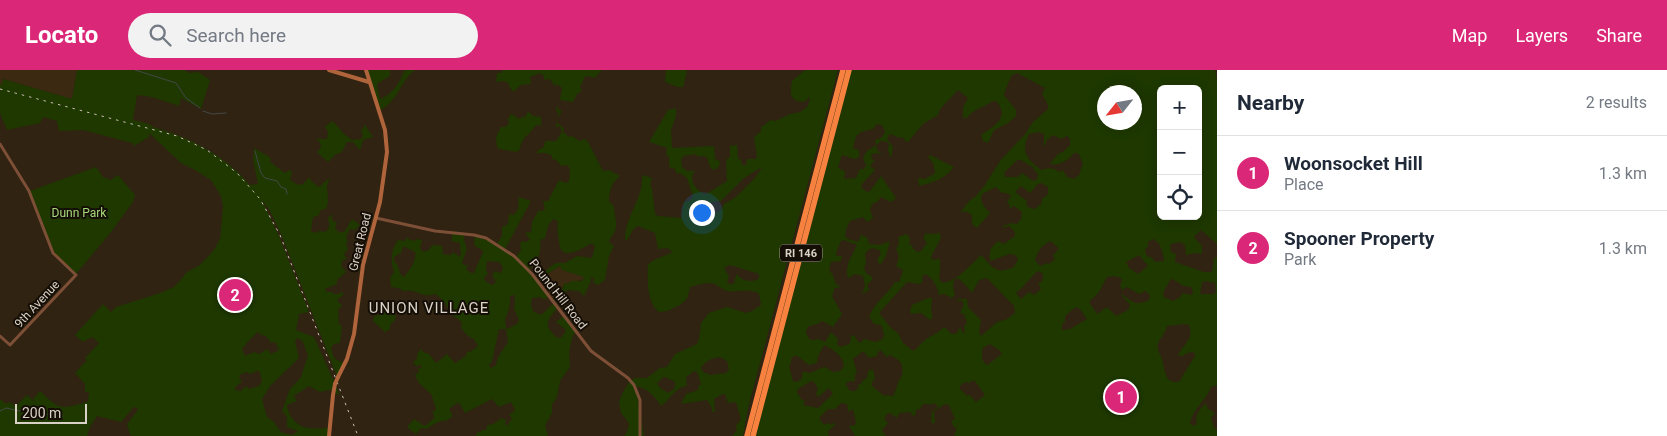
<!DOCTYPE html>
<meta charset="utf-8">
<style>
:root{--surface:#fff;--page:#f2f2f3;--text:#1f2937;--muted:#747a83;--line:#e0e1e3;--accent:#db2777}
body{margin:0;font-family:Roboto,sans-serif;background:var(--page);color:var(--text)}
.controls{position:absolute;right:15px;top:15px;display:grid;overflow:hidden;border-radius:8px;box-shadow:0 2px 12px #0003}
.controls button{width:45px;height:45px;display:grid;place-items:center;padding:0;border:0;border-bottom:1px solid var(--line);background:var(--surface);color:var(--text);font:25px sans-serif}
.compass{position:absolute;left:1097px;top:15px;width:45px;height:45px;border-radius:50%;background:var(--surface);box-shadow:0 2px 12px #0003;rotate:239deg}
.scale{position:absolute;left:15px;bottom:12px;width:72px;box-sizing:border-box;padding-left:5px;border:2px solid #dad1c6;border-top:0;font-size:14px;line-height:18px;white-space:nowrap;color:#dad1c6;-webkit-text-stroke:4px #140e06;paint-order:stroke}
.you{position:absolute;left:701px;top:142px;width:18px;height:18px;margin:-12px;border:4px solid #fff;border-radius:50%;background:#1a73e8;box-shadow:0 0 0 8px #1a73e833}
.badge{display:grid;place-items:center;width:32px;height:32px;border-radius:50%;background:var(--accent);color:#fff;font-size:16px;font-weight:700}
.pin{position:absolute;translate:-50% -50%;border:2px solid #fff;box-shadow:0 1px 5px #0006}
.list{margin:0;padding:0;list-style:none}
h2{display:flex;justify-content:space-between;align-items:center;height:65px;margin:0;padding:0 20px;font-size:21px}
h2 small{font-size:16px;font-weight:400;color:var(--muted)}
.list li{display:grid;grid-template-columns:32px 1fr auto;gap:15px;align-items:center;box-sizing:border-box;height:75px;padding:0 20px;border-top:1px solid var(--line)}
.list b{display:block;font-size:19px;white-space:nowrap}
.list p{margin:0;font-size:16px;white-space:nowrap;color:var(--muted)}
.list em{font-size:16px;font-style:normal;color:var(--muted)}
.icon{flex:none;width:28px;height:28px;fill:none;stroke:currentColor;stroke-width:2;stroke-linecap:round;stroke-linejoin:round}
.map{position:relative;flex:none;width:1217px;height:366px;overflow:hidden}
header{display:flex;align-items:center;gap:30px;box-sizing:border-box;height:70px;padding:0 25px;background:var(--accent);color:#fff}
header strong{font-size:24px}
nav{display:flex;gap:28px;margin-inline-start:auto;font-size:18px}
.search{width:350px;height:45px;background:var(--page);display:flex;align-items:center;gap:12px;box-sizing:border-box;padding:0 18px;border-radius:28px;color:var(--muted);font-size:19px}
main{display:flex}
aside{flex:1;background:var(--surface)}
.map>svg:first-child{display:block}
.built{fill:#3b2911}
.green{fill:#1e3800;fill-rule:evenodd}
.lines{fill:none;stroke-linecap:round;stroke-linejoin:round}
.stream{stroke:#434847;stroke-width:1}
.tertiary{stroke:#7e4f37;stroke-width:3}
.secondary{stroke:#af643c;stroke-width:4}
.motorway{stroke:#f78240;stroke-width:5.5}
.rail{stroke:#c8bfb3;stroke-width:1;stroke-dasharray:2.5 5;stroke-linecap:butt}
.secondary-bridge{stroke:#af643c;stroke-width:4}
.labels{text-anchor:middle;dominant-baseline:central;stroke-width:4;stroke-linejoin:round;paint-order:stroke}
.shield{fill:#140e06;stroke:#9f968c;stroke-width:1}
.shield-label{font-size:11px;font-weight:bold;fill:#dad1c6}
.park-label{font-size:12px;fill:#a7d97b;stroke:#140e06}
.street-label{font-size:12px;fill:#dad1c6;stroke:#140e06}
.quarter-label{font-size:15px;letter-spacing:1px;fill:#dad1c6;stroke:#140e06}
</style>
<header>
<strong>Locato</strong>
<div class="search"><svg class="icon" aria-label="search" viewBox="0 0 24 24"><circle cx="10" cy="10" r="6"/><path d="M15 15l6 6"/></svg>Search here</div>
<nav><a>Map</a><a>Layers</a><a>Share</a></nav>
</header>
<main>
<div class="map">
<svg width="1217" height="366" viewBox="0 0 1217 366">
<rect width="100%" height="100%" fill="#302311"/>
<!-- built -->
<path class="built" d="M 0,0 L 77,0 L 72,29 L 3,9 L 2,15 L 0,14 Z
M 560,196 L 562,200 L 584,205 L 584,209 L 564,215 L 552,230 L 537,211 Z"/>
<!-- green -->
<path class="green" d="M 77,0 L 184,0 L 189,3 L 198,2 L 210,10 L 201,39 L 181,28 L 179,36 L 152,27 L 137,25 L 133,50 L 149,54 L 153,57 C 191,68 224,85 250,115 L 258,114 L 253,90 L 254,78 L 271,88 L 270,92 L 285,103 L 289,100 L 292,102 L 290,110 L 298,115 L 303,114 L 310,107 L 311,111 L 319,117 L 330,107 L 327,115 L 328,132 L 326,139 L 321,140 L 318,146 L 313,147 L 311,161 L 315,163 L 319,161 L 325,162 C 331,158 329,154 328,148 L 332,144 L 332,150 L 337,153 L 335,159 L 341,163 L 345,161 L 352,149 L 360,155 L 355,160 L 350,159 L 346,167 L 348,171 L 346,174 L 348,179 L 344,184 L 347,189 L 343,190 L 341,195 L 346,202 L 337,210 L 337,214 L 325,219 L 327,222 L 332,222 L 334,224 L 339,224 L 341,222 L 344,224 L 337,230 L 342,236 L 338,240 L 339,254 L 342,256 L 340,273 L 334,274 L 331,278 L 334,288 L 345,294 L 338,309 L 281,164 L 269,139 L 262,130 L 279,166 L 309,242 L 299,244 L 296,260 L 314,267 L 340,325 L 334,323 L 334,320 L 329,320 L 320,322 L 309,316 L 295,325 L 294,327 L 297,331 L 287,335 C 288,346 297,357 309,358 C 315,359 323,358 330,358 L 330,366 L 132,366 L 130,364 L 127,354 L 137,341 L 138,338 L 134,337 L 121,352 L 97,346 L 90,357 L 87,366 L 0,366 L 0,329 L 6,334 L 9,332 L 16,336 L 27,325 L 35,332 L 33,329 L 40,321 C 51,331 57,340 72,336 C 78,334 82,334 88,331 L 89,321 L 85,323 L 85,314 L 75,303 L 87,290 L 85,288 L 99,273 L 92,267 L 83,272 L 75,265 L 103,234 L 111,242 L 116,237 L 160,223 L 174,217 L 180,211 L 187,202 L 200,195 L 214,180 L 220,169 L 223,136 L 221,126 L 211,110 L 195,100 L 181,93 L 149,63 L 149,67 L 134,76 L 132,73 L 83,60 L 59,61 L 57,51 L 43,47 L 40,53 L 7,60 L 0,43 L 0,14 L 2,15 L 3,9 L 72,29 ZM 258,262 L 261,265 L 266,266 L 271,273 L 275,272 L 279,280 L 271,284 L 267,279 L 259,284 L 254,282 L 245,286 L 242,279 C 247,273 252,267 258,262 ZM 297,268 L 302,270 L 308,285 L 301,307 L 290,319 L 282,341 L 287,347 L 287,357 L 298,361 L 292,365 L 281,362 L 273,351 L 267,347 L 262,329 L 270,316 L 299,288 L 295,272 ZM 257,301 L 260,302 L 262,311 L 259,316 L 249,319 L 246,316 L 241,321 L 235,320 L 236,316 L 242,312 L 239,307 L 241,304 L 247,302 L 250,304 Z
M 368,0 L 390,0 L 390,6 L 377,14 L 380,29 C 394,24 399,12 405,0 L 415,0 C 400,11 398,32 380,40 Z
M 503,0 L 602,0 L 595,8 L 587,6 L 585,7 L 580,17 L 582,21 L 577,24 L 573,32 L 560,30 L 562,18 L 558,15 L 554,15 L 550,9 L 544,10 L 544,6 L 540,3 L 530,7 L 531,14 L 521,15 L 513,22 L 507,12 L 502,11 L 496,12 L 497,3 L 501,3 Z
M 666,0 L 686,0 L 687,1 L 683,17 L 678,17 L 665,12 Z
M 805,0 L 838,0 L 748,338 L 743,366 L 732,366 L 737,360 L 736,356 L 741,349 L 737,335 L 735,332 L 728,333 L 725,324 L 723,324 L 714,329 L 715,342 L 712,342 L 712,338 L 707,330 L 681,334 L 686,324 L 698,320 L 698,317 L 701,314 L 697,302 L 694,301 L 686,307 L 687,316 C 675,317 669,331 661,336 C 654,325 648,319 636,316 L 644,366 L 624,366 C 633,353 628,352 621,343 L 619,332 L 623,322 L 630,311 L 635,308 L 647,308 L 660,298 L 667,297 L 675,284 L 697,274 L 699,269 L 701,253 L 709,243 L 727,237 L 746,243 L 752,241 L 761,235 L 759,224 C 749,217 738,223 728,221 C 721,220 717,213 710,213 C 704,213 697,215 690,217 L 687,229 L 680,235 L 667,241 L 659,242 C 647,234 647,208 648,195 L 652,191 L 673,182 L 667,178 L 658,179 L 655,163 L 638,156 C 631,159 631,166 626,171 L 625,169 C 625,146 644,128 642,105 L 652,108 L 650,115 L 652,118 L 655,144 L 658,146 L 681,148 L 684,132 L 691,130 L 693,126 L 687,108 L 680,103 L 677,104 L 675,99 L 669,97 L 669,87 L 666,84 L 667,78 L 649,72 L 668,40 L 676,38 L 676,47 L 671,59 L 672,78 L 714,76 L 715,89 L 720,91 L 719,97 L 714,100 L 710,97 L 707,87 L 701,86 L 699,87 L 695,84 L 684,86 L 681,89 L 682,97 L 687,101 L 695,101 L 699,97 C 697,99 694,101 693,104 C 689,112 699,123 706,124 L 727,111 L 726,90 L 730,87 L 730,76 L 737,75 L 738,88 L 741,90 L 742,95 L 746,95 L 747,89 L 755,89 L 757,87 L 754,67 L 761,61 L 761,57 L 771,50 L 776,51 L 790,44 L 800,42 L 808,36 L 810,27 L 804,32 C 789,31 790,24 792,11 ZM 762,97 L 755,108 L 736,127 L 724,134 L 721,140 L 709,147 L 696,150 L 692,148 C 694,138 711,131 721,131 L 744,108 ZM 730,195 L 759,204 L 759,208 L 756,210 C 748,212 742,211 737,204 L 735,208 L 735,212 L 731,215 L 727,212 L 729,206 L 724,198 ZM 720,287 L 727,291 L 729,299 L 726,303 L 710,305 L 702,301 L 701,298 C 705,291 712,288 720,287 ZM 664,307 L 668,308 L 675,312 L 675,318 L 668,323 L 659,317 L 657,313 Z
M 849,0 L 1215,0 L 1217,11 L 1217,174 L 1201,160 L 1194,167 L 1202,176 L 1202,184 L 1194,183 L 1186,185 L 1185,175 L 1180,172 L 1171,174 L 1170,176 L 1171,182 L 1176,184 L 1175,192 L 1204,202 L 1212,202 L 1214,188 L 1217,187 L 1217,315 L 1211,317 C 1206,331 1193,339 1190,353 L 1193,356 L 1197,354 C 1194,347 1200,338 1206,333 L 1208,339 L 1215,343 L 1211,348 L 1214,357 L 1217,360 L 1217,366 L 954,366 L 957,358 L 954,357 L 951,351 L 955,349 L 949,335 L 945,334 L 934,341 L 935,353 L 931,353 L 932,341 L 937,338 L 938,336 L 933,333 L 931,335 L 928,334 L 923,334 L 920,339 L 917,339 L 914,347 L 910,342 L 899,343 L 897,348 L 890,343 L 887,344 L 884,349 L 888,353 L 882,360 L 886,366 L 855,366 L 849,356 L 855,355 L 856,352 L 853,339 L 848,342 L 847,334 L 841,333 L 835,339 L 828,339 L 819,348 L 824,355 L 828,353 L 832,355 L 835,352 L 835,355 L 828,361 L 829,366 L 753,366 ZM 1017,3 L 1045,18 L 1042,24 L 1048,35 L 1048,39 L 1032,53 L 1026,63 L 1000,91 L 985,115 L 976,126 L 969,131 L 960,143 L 965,141 L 972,145 L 972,154 L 977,158 L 990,143 C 985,138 979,132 982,124 L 996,117 L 1002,123 L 1007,123 L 1011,126 L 1007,132 L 1010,136 L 1009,139 L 1014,136 L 1022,142 L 1021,149 L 1017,154 L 1011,153 L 1007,155 L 1004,155 L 1003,158 L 1009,156 L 1015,162 L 1015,166 L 1004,174 L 998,171 L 991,178 L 989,187 L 991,191 L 1009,184 L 1015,185 L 1018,189 L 1014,197 C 995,205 994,198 981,185 C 971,194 958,210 944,213 L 940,211 L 939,206 L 940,202 L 940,189 L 933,190 L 931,187 L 941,168 L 940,163 L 931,164 L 926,163 L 923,168 L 927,173 L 921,181 L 918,182 L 913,179 L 912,175 L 909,174 L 910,169 L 907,164 L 898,167 L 899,173 L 896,180 C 901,186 898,190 896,196 L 903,200 L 899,212 L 895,212 C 887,225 874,233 869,247 L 874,254 L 881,255 L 884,264 L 883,269 L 875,272 L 865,269 L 859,273 L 854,265 L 851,266 L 850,274 L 840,277 L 837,274 L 838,269 L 831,262 L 825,272 L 819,269 L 811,270 L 807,266 L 806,261 L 809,256 L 817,254 L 822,251 L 833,257 L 842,244 L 832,226 L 835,218 L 841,217 L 836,214 L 833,205 L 829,200 L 831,192 L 841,191 L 842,186 L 837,186 L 836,183 L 841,171 L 844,170 L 857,175 C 852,186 844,196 848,208 L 855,204 L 863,206 L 865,216 L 862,224 L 869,220 L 867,215 L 872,210 L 872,207 L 866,203 L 864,198 L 866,193 L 865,184 L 868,180 L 873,178 L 879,180 L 881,183 L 878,188 L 878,193 L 881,194 L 886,186 L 890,171 L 880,175 L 869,174 L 867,167 L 861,165 L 858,172 L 846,168 C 844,160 847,158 850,151 L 863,147 L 867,152 L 873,148 L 870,140 L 872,134 L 877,132 L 881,127 L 891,132 L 896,128 L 881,106 L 870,121 L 867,122 L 861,117 L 862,114 L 875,100 L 870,96 L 874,91 L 871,87 L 872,84 L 877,83 L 882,84 L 877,80 L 876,75 L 881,71 L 887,72 L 889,74 L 888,81 L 891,88 L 893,77 L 887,69 L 890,64 L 900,68 L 903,67 L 904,70 L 908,72 L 923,54 L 938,45 L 940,39 L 958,20 L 968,28 L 963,37 L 963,48 L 967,48 C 973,39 984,37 993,31 L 997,32 C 1010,48 994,56 981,65 L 983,71 L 988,73 L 994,60 L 1008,53 L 1016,46 L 1016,40 L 1004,25 C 1006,17 1009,12 1012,5 ZM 1161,19 L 1198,19 L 1198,146 L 1161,146 ZM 1104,22 L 1134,22 L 1134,52 L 1104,52 ZM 877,54 L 882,55 L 885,62 L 881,68 L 875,70 L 876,75 L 866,82 L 863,88 L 866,95 L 864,99 L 860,99 L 856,108 L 844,109 L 845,101 L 840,99 L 838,97 L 842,85 L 855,89 L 859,87 L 859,80 L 853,78 L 856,66 L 861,62 L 873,59 ZM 1039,62 L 1044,64 L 1044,76 L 1046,74 L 1046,71 L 1053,65 L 1061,69 L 1067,66 L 1070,69 L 1070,75 L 1063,82 L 1058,84 L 1050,94 C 1059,96 1069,90 1074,83 L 1078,83 L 1083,93 L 1079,105 L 1074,109 L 1067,107 L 1063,100 L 1059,102 C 1053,97 1048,98 1041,100 C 1027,89 1020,82 1029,64 ZM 1017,90 L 1021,90 L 1034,98 L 1034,100 L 1038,104 L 1037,109 L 1033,111 L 1022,103 L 1018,107 L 1005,107 L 1004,103 ZM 1041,113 L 1048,117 L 1048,124 L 1041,130 L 1042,133 L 1035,139 L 1029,138 L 1026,134 L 1027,131 L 1015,122 L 1021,116 L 1030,123 L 1037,115 ZM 1153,169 C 1161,172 1163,183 1164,191 L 1155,192 L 1152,188 L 1147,186 L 1145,180 L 1148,176 L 1148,172 ZM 1051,171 L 1058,178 L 1058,180 L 1053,185 L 1055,189 L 1049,194 L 1047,193 L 1040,196 L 1035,190 C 1038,180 1042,175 1051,171 ZM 1139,185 L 1148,196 L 1138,204 L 1129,198 L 1126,192 ZM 1038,201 L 1042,203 L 1043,206 L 1042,212 L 1038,212 L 1041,219 L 1034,225 L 1029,222 L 1021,229 L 1016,223 C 1025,216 1030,207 1038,201 ZM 925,204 C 932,207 938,217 939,225 L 944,224 L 952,228 L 955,225 L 953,217 L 954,210 L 957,208 C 964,212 967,217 972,223 L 979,210 L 987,208 L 1014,236 L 1015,243 L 1007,249 L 997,252 L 981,266 L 979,262 L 981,250 L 968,237 L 967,229 L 959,229 L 955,232 L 961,230 L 964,234 L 960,243 L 964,244 L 967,253 L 964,256 L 965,262 L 963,263 L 960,257 L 957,263 C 952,266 949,262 946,258 L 943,258 C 937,264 932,265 925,270 C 921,273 918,278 913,281 L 903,273 L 898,263 L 891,258 L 879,243 L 906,213 L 908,212 L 919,214 L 922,213 L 923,205 ZM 1114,206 L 1121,208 L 1122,211 L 1120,215 L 1122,220 L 1127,217 L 1139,224 L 1146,221 L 1150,226 L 1149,230 C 1135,237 1132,231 1120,223 L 1130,235 L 1128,240 L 1116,246 L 1107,237 L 1097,244 L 1089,232 L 1099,222 L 1107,207 ZM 1172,209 L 1184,216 L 1191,217 L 1193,221 L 1192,225 L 1183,223 L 1180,227 L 1173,231 L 1164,227 L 1163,223 L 1170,210 ZM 1206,211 L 1215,213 L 1216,221 L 1214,224 L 1200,224 L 1202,213 ZM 1076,237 L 1080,239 L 1087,249 L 1070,259 L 1062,260 L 1062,254 L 1065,252 L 1065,246 ZM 1185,254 L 1189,255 C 1194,269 1184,274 1178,285 L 1182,286 L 1190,282 L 1195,283 L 1195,286 L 1179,312 C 1164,314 1165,299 1162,289 C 1161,285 1156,279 1158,274 C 1159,268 1166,264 1167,256 ZM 990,274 L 999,280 L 1002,284 L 987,295 C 981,291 981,284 983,278 ZM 824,275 C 833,279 843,286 844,296 L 840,301 L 833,302 L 825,297 C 817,298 812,306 803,301 L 801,310 L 795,312 L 793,311 L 789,296 L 791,293 L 791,289 L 794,286 L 797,286 L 809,295 L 817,293 L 818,286 ZM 881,280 L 886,287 L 890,285 C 899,290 904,292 902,305 C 897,312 897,319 893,326 L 883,325 L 871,315 L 875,308 L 873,299 L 868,301 L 867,308 L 862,311 L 861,314 L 858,314 L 859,316 L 856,321 L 850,321 L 846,315 L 847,312 L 855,311 L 855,305 L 857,302 L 853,289 L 863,281 L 869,288 L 877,286 L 878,282 ZM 974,310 L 985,325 L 976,332 L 970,325 L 967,326 L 960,319 L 960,316 L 965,312 L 969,313 ZM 811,311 L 814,312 L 818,319 L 816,323 L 818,327 L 829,318 L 833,324 L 818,338 L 803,335 L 805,331 L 801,329 L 797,322 L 798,319 ZM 1115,311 L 1120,311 L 1126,316 L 1128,328 L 1124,334 C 1118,335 1118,333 1113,330 C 1101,323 1106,318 1115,311 Z
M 557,36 L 559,40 L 562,41 L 558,48 L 558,54 L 564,58 L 563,62 L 567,65 L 567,67 L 572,66 L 580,71 L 584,69 L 587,70 L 603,101 L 609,100 L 620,106 C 612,113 609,120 609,131 L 614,136 C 614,144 618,154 615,161 C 613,166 610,167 609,172 L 614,176 L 609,186 L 605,210 L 598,215 L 595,214 L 593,211 L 594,208 L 591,207 L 591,211 L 584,226 L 579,221 L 568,220 L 554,231 L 552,230 L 563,218 L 564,213 L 568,214 L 571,211 L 582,211 L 584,207 L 562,200 L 560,196 L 542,207 L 547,199 L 556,193 L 565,193 L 577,186 L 592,188 L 595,177 L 592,173 C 581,179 561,193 559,172 C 558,165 557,159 558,152 L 554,149 C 548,152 547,161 545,168 L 540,170 C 542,182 537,192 528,200 L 549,226 L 544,230 L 541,227 L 532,228 L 531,236 L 534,242 L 541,245 L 554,233 L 558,238 C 546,250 543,256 558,268 L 562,267 L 566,260 L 556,252 L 564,246 L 577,261 L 573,265 L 569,281 L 570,297 L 560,311 L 557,327 L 552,335 L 552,343 L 545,356 L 548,364 L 547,366 L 475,366 L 478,362 L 487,359 L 487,355 L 493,354 L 502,348 L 506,350 L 505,354 L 507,356 L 512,348 L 509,345 L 515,340 L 511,332 L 499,337 L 492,329 L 465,343 L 460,334 L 457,333 L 449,339 L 453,346 L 446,351 C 440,349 431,356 426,359 L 421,358 L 416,364 L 407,357 L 414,349 L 425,356 L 434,348 L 434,345 L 432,343 L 436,339 L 431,324 L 419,313 L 415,305 L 419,302 L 418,299 L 421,298 L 421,295 L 419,295 L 417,297 L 413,292 L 417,289 L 417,284 L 421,279 L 424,283 L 428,283 L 436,293 L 447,284 L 455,293 L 466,286 L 467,281 L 470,282 L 478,276 L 474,269 C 468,267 464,262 461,257 L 462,253 C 459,249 457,249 453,245 C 447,238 445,230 435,224 C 422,229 416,218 404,221 L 398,218 L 391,217 L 390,208 L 394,202 C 390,190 391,180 398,170 L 404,171 L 407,168 L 414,171 L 417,169 L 422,170 L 420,178 L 423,182 L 429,180 L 432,175 L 442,176 L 443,184 L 451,185 L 453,182 L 460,187 L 461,184 L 460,173 L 452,171 L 452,164 L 464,165 L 464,170 L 467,179 L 462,193 L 464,195 L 468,195 L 466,199 L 471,203 L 474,203 L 483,182 L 482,180 L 475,176 L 474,172 L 475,166 L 497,174 L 502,166 L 502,156 L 505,156 L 508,154 L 509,144 L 514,145 L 519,137 L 518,134 L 519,127 L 531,131 L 505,179 L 516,187 L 521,180 L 520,173 L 523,171 L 525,172 L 530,170 L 525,163 L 531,162 L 532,152 L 538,141 L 542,141 L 545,139 L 543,131 L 548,131 L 559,110 L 566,113 L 569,111 L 570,99 L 568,96 L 563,95 L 561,96 L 556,90 L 552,89 L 552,86 C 549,83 541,82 537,84 L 538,80 L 544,77 L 545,71 L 556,71 L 562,62 L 560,57 L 555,56 L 557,53 L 559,44 L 556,40 ZM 403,177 L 405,177 L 415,182 C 417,191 409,200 404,207 C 398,204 400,195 394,191 L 394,187 L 401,183 ZM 487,191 L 499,192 L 503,198 L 501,203 L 495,201 L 492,205 L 496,212 L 492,215 L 485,211 L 484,208 L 488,203 L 486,200 ZM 514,225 L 515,226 L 514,239 L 519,250 L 517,254 L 507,259 C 503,248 506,249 509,239 C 510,235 510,230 510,226 ZM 499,259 L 506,259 L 508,272 L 498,287 L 496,295 L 491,298 L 489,295 L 492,291 Z
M 528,41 L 533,46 L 541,47 L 541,58 L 540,55 L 536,55 C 531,64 521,67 520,79 L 517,82 L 499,79 L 497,77 L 496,67 L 501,57 L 505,57 L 509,54 L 508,49 L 511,44 L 514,45 L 518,49 L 526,46 Z
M 333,51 L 343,63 L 352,70 L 361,69 L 363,65 L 361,61 L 365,55 L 373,67 L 363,70 L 360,80 L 353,72 L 347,72 L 341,83 L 336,84 L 328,92 L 318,83 L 317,81 L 320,80 L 321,76 L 319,71 L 315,69 L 327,69 L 328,62 L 325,56 Z
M 930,85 L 954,97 C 943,110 934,112 919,116 L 918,108 L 925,109 L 935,103 L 933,93 L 928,87 Z
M 96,97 L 103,107 L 111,110 L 118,105 L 135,125 L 133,132 L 111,162 L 76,204 L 54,182 L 30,121 Z
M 928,228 L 932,228 L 931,241 L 933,247 L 930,250 L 921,243 L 911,244 L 910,241 L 912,235 Z
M 384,241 L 392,241 L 396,246 L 395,250 L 390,255 L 390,259 L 385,262 L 373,251 L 374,246 L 382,244 Z"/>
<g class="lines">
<!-- stream -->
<path class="stream" d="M 135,0 L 176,13 L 186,28 L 200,38
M 203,41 L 212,44 L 226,43
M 255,81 L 261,103 L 265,108 L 277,111 L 281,117 L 286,119 L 287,124
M 0,341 L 6,338 C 12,339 17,341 22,341 C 27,341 33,339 38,340 C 49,340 45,351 63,346"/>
<!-- tertiary -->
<path class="tertiary" d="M 0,74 L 29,121 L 53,183 L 76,205 L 10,275 L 0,266
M 376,148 L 435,161 L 474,165 L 486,168 L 514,186 L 532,204 L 591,281 L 628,308 L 634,315 L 640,330 L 640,366"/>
<!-- secondary -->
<path class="secondary" d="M 329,0 L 369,12
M 338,307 L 347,289 L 354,264 L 363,195 L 380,132 L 387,82 L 385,60 L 366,0
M 329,366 L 333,325 L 335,314"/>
<!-- motorway -->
<path class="motorway" d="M 747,366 L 843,0
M 753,366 L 849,0"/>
<!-- rail -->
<path class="rail" d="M 0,19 L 177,66 L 207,80 L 237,103 L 260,129 L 280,165 L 358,366"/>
<!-- secondary-bridge -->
<path class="secondary-bridge" d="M 335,314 L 338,307"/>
</g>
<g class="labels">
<!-- shield labels -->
<rect class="shield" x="780" y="174.5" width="42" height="17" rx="4"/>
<g class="shield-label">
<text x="801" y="183">RI 146</text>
</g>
<!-- park labels -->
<g class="park-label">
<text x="79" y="143">Dunn Park</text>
</g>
<!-- street labels -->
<g class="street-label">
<text transform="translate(360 172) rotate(-76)">Great Road</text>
<text transform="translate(558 224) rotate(52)">Pound Hill Road</text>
<text transform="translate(37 234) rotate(-47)">9th Avenue</text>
</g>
<!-- quarter labels -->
<g class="quarter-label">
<text x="429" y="238">UNION VILLAGE</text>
</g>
</g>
</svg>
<div class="controls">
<button>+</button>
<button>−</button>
<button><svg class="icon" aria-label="locate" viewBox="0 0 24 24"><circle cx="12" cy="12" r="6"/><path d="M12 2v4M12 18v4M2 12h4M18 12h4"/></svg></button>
</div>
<svg class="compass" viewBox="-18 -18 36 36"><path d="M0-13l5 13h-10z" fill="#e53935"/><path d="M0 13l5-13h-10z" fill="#747a83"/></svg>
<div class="scale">200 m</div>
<div class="you"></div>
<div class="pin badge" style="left:1121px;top:327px">1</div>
<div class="pin badge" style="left:235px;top:225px">2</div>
</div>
<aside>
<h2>Nearby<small>2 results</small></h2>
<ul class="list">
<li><span class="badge">1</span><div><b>Woonsocket Hill</b><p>Place</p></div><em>1.3 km</em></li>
<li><span class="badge">2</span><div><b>Spooner Property</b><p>Park</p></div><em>1.3 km</em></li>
</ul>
</aside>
</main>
